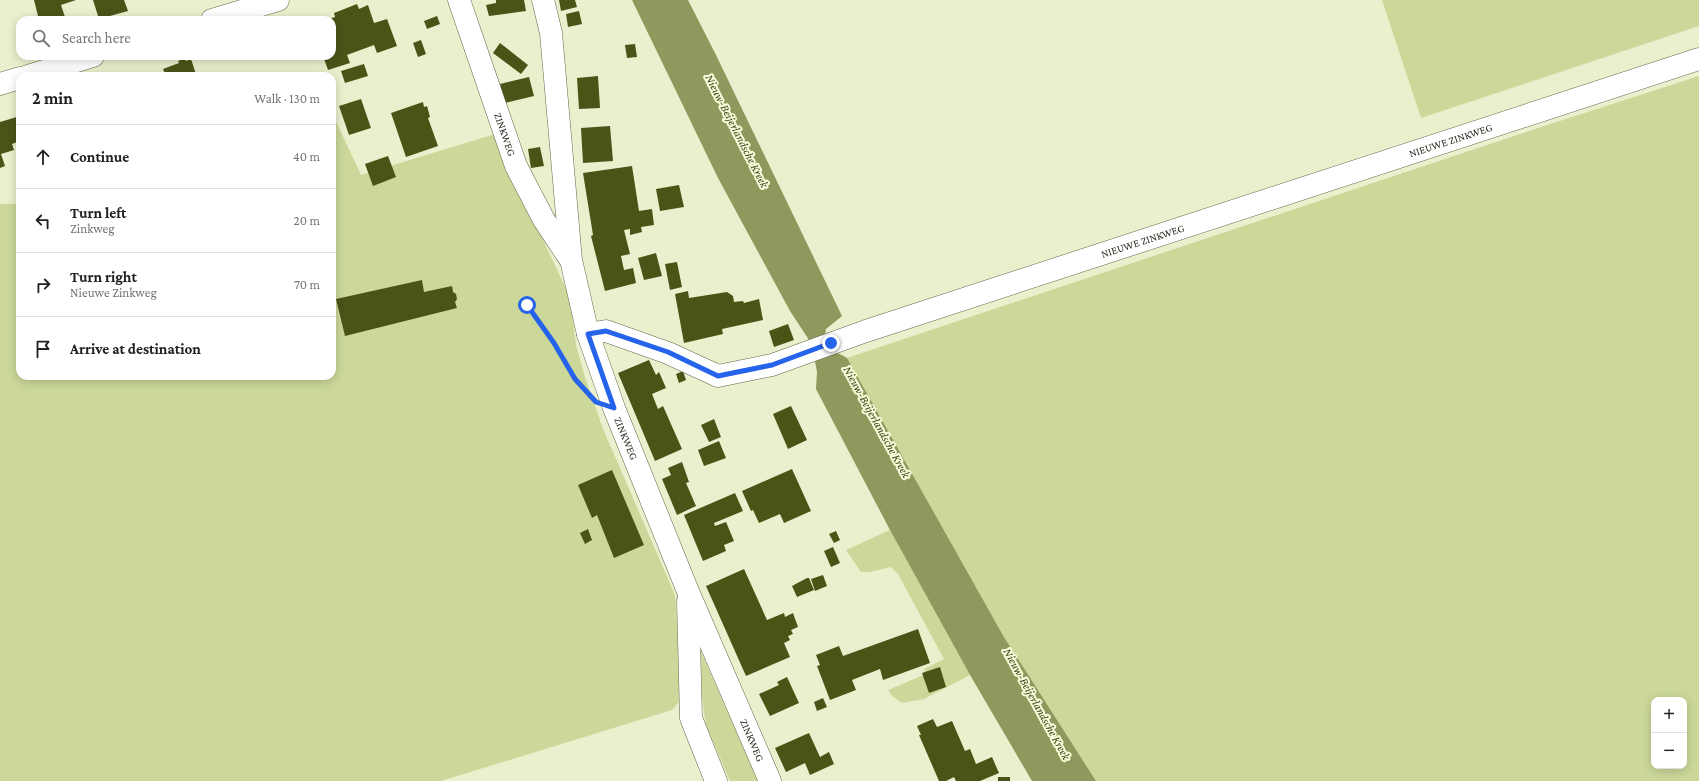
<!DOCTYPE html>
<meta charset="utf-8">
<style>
:root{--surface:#fff;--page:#f6f6f6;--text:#202124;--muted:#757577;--line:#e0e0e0}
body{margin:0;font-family:"Crimson Pro",serif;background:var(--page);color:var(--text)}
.controls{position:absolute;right:12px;bottom:12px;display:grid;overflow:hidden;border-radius:8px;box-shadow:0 2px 10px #0003}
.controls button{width:36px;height:36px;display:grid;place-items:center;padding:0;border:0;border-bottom:1px solid var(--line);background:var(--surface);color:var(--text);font:20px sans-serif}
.stop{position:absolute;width:12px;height:12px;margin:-9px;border:3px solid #2563eb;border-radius:50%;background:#fff}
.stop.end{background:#2563eb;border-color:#fff;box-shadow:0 1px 4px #0008}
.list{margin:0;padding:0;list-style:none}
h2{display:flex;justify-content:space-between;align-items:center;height:52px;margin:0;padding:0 16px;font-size:17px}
h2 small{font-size:13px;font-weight:400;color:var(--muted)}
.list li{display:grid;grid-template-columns:26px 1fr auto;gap:12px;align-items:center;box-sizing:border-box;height:64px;padding:0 16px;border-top:1px solid var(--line)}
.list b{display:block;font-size:15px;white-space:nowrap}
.list p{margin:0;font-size:13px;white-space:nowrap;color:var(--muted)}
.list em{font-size:13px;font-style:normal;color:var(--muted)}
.icon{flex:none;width:22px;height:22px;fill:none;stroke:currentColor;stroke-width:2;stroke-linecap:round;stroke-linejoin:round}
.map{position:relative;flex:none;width:1699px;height:781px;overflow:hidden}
.search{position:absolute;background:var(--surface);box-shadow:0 2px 10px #0003;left:16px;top:16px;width:320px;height:44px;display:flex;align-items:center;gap:10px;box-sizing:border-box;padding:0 14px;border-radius:12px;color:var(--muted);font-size:15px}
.panel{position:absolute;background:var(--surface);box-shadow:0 2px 10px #0003;left:16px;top:72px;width:320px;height:308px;border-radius:12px}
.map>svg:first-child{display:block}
.green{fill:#cbd899;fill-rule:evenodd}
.water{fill:#8e995d}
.building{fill:#4b5417}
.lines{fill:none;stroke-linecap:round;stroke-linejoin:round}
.minor-casing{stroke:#626849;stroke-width:23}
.path{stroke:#8b8f78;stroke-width:2.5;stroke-dasharray:3 2;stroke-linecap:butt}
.minor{stroke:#fff;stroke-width:22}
.route{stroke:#2563eb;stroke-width:5}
.labels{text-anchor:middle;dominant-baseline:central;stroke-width:4;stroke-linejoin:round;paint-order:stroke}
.street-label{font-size:11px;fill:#2e3023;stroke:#f6fdda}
.water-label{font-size:12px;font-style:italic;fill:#3c4314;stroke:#f6fdda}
</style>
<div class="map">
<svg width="1699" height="781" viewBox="0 0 1699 781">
<rect width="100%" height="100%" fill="#e9f0cd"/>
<!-- green -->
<path class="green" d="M 1382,0 L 1699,0 L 1699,26 L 1421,118 Z
M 1699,76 L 1699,781 L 1096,781 L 1004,637 L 847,358 L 1538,128 ZM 1654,700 L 1684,700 L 1684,766 L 1654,766 Z
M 332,113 L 361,175 L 495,134 L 524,200 L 570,297 L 576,345 L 585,377 L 603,429 L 675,595 L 682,683 L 679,702 L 672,710 L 441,781 L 0,781 L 0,204 L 20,204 L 20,376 L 332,376 Z
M 890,530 L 970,675 L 924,699 L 902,703 L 892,696 L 888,690 L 926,674 L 924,669 L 944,659 L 898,574 L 891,567 L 870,572 L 861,572 L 846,550 Z
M 701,652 L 758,781 L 730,781 L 706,725 L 702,698 Z"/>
<!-- water -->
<path class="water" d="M 632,0 L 688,0 L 715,53 L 842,316 L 826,329 L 825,335 L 832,350 L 847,358 L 1004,637 L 1096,781 L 1032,781 L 970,675 L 890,530 L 816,389 L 817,372 L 811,340 L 809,340 L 790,311 L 718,178 Z"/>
<!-- building -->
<path class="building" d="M 34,0 L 76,0 L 61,5 L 65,17 L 55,20 L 39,20 Z
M 93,0 L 124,0 L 128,11 L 99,19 Z
M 496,0 L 524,0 L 526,11 L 489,16 L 486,5 L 496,3 Z
M 559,0 L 575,0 L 577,7 L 561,11 Z
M 357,4 L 359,9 L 368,5 L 374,23 L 387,19 L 397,46 L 377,53 L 374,45 L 347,55 L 350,63 L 328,70 L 323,56 L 332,56 L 332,20 L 327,20 L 335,17 L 334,13 Z
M 579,11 L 582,24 L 568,27 L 566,14 Z
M 437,16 L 440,24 L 427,29 L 424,21 Z
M 421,40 L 426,54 L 418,57 L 413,43 Z
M 500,43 L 528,65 L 521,74 L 493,53 Z
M 635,44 L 637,57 L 627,58 L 625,45 Z
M 185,58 L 186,61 L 191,59 L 196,74 L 199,73 L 200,76 L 166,76 L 163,69 L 179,63 L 178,61 Z
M 364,64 L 368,76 L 345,83 L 341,71 Z
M 598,76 L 600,108 L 579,109 L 577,78 Z
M 529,77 L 534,96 L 505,103 L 500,84 Z
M 361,99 L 371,128 L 349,135 L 339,106 Z
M 423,102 L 424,107 L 427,106 L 430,117 L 428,118 L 438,146 L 406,157 L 391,113 Z
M 20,116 L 20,141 L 12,144 L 14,150 L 1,154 L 5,166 L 0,168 L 0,122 Z
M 610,126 L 613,161 L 583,163 L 581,128 Z
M 540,147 L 544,166 L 531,168 L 528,149 Z
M 388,156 L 396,177 L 373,186 L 365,164 Z
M 632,166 L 639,211 L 652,209 L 654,225 L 641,227 L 642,232 L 630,235 L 630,229 L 624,230 L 630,254 L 621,256 L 624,270 L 633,268 L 636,283 L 605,291 L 591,236 L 593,235 L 583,173 Z
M 679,185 L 684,207 L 660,211 L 656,189 Z
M 656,253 L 662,276 L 644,280 L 638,258 Z
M 677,262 L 682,287 L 670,290 L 665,264 Z
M 422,280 L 424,292 L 452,286 L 453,292 L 456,294 L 457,299 L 455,302 L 457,308 L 345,336 L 336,299 Z
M 688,291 L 689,298 L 727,292 L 733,296 L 734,302 L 743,301 L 744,303 L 759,299 L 763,320 L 722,329 L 723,334 L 684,343 L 675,294 Z
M 788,324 L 794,340 L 774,347 L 769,331 Z
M 649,360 L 656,375 L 659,372 L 666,388 L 652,394 L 658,409 L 663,406 L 682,449 L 655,461 L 618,373 Z
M 683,371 L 686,380 L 679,383 L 676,374 Z
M 791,406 L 807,440 L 788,449 L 773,414 Z
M 714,419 L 721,437 L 709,442 L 701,425 Z
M 719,441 L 726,458 L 704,466 L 698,450 Z
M 682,462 L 689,482 L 686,483 L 696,506 L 677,515 L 662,479 L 671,475 L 668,468 Z
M 792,469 L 811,511 L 784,523 L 780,514 L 759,523 L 753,510 L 751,511 L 742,491 Z
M 612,470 L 644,545 L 614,558 L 597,515 L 592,518 L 578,485 Z
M 735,493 L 743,511 L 714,523 L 715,526 L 726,522 L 734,541 L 724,545 L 726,551 L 703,561 L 684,515 Z
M 588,529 L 592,540 L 585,544 L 580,533 Z
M 836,531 L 840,540 L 834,543 L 829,534 Z
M 833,547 L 840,563 L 831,567 L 824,551 Z
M 744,569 L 767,620 L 784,613 L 785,617 L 793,613 L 798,627 L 791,630 L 793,634 L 788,636 L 790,640 L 784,643 L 790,657 L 746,676 L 706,586 Z
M 823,575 L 827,586 L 815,591 L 811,579 Z
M 807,578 L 809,578 L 814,590 L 797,597 L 792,586 Z
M 918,629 L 930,663 L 883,680 L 880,669 L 852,680 L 856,690 L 830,700 L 817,666 L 820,665 L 816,655 L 839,646 L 843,656 Z
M 940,667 L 946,687 L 929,693 L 922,673 Z
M 787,677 L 799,703 L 770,716 L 759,694 L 779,685 L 777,682 Z
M 823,698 L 827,707 L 817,711 L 814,702 Z
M 933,719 L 937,727 L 952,721 L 965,751 L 970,749 L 976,764 L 992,757 L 999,773 L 980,781 L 956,781 L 954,777 L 946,781 L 939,781 L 919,735 L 921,735 L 917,726 Z
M 809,733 L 820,757 L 829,752 L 834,764 L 810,775 L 805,763 L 786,772 L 775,748 Z
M 998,777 L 1010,777 L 1010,781 L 998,781 Z"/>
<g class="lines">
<defs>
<g id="minor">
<path id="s1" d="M 459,0 L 516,166 L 544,220 L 570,259"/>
<path id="s2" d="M 543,0 L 551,33 L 571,260 L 588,334 L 614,408 L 687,589 L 770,781"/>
<path d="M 212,20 L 278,0"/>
<path d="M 28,76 L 93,56"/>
<path d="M 0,84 L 20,78"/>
<path id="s3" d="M 588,334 L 606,331 L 668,353 L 718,376 L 772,365 L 866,331 L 1699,59"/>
<path d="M 688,601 L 691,718 L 716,781"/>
</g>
</defs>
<!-- minor casing -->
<use href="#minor" class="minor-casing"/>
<!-- path -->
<path class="path" d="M 527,305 L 554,343 L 579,383"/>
<!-- minor -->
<use href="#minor" class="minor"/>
</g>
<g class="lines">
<!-- route -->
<path class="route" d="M 527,305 L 554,343 L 575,379 L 596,402 L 614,408 L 588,334 L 606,331 L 668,352 L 718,376 L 772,365 L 831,343"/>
</g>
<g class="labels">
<!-- street labels -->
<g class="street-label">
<text stroke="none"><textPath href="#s1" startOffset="142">ZINKWEG</textPath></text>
<text stroke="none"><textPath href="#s3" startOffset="909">NIEUWE ZINKWEG</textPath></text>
<text stroke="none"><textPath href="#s3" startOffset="585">NIEUWE ZINKWEG</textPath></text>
<text stroke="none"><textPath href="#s2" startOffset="449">ZINKWEG</textPath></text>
<text stroke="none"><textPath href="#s2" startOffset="776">ZINKWEG</textPath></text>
</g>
<!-- water labels -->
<g class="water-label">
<text transform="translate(737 131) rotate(63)">Nieuw-Beijerlandsche Kreek</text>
<text transform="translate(877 422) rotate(61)">Nieuw-Beijerlandsche Kreek</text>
<text transform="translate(1037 704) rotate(61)">Nieuw-Beijerlandsche Kreek</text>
</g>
</g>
</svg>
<div class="controls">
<button>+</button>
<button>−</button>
</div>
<div class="stop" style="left:527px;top:305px"></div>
<div class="stop end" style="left:831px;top:343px"></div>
<div class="search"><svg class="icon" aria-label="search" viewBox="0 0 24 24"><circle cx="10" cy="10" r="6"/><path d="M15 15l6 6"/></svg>Search here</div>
<section class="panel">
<h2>2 min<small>Walk · 130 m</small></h2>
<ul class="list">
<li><svg class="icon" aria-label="ahead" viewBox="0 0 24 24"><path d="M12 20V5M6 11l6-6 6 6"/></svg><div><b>Continue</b></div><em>40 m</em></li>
<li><svg class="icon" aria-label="left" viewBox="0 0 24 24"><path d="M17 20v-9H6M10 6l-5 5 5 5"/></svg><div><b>Turn left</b><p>Zinkweg</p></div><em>20 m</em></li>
<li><svg class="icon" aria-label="right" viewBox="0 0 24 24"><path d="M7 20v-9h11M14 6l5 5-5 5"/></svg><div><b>Turn right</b><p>Nieuwe Zinkweg</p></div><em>70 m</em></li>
<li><svg class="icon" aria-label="arrive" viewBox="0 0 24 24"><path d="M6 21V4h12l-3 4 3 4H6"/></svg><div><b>Arrive at destination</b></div></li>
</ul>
</section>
</div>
